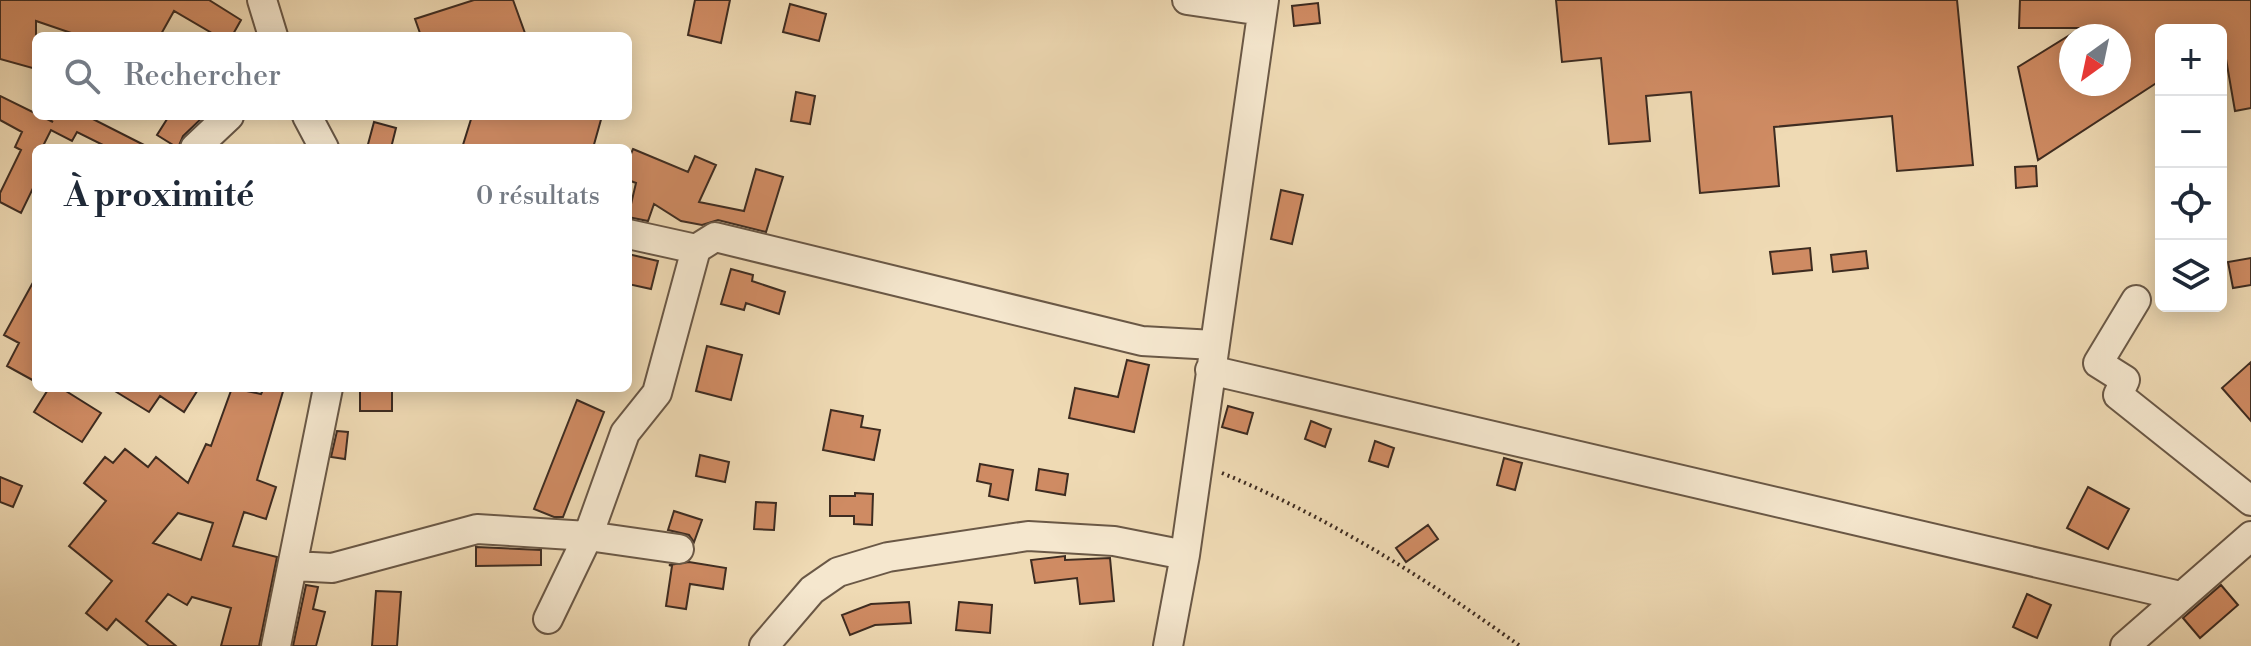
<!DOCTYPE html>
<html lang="fr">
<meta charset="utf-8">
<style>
:root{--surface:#fff;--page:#f6f6f7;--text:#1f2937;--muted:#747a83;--line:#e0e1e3}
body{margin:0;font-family:"Libre Bodoni",serif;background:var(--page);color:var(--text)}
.controls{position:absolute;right:24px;top:24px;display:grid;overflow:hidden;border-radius:12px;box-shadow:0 4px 20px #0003}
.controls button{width:72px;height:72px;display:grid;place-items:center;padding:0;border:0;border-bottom:2px solid var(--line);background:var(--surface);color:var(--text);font:40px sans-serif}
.compass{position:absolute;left:2059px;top:24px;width:72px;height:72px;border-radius:50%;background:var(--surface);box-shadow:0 4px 20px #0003;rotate:213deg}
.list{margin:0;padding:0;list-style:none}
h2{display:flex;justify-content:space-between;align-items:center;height:104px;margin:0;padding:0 32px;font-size:34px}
h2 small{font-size:26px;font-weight:400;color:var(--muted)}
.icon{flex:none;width:44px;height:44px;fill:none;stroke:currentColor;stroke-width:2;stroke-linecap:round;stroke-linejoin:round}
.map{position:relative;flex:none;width:2251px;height:646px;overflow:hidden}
.search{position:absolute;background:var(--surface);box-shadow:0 4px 20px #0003;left:32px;top:32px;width:600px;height:88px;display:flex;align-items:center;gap:20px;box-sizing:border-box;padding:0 28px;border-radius:12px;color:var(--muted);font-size:30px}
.panel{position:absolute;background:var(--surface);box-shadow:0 4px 20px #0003;left:32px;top:144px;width:600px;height:248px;border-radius:12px}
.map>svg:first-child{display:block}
.building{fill:#cf8b63;stroke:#3e2c21;stroke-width:2;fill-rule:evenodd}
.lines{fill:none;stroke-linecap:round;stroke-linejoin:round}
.minor-casing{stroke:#6a5846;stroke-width:32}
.path{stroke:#3e2c21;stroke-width:4;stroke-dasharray:2 4;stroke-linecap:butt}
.minor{stroke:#f5e7ce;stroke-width:28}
</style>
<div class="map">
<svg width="2251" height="646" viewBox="0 0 2251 646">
<rect width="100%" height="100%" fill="#efdab4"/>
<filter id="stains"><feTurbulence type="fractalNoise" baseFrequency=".0025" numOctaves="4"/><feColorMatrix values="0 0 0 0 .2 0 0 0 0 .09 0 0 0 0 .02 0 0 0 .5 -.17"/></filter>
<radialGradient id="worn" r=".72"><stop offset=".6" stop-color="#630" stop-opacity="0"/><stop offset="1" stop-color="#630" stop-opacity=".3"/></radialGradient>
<!-- building -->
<path class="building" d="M 0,0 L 209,0 L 241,20 L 232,36 L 217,36 L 174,11 L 160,36 L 80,36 L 36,21 L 36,69 L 0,59 Z
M 474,0 L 513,0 L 526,36 L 421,36 L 415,19 Z
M 695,0 L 730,0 L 721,43 L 688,35 Z
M 1556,0 L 1957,0 L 1973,165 L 1897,171 L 1892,116 L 1774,127 L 1779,186 L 1700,193 L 1691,92 L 1646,96 L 1650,141 L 1609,144 L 1601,58 L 1562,62 Z
M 2020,0 L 2251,0 L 2251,108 L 2235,111 L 2221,30 L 2161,30 L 2161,80 L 2038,160 L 2018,67 L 2081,28 L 2019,28 ZM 2071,36 L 2119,36 L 2119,84 L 2071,84 Z
M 1318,3 L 1320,23 L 1294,26 L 1292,6 Z
M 790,4 L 826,14 L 819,41 L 783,32 Z
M 796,92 L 815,96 L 810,124 L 791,121 Z
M 0,96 L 53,122 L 45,116 L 87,116 L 150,148 L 109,148 L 77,132 L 72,141 L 51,130 L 42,148 L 36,148 L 36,182 L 21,213 L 0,202 L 0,193 L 21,150 L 15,147 L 22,132 L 0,120 Z
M 169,116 L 204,116 L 183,136 L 178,148 L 157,135 Z
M 472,116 L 602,116 L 593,148 L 462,148 Z
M 374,122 L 396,128 L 391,148 L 367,148 Z
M 633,149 L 688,172 L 695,156 L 716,165 L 699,202 L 744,211 L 756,169 L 783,177 L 766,232 L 718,220 L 702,225 L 681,221 L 654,204 L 648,221 L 628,217 L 636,183 L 628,180 L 628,161 Z
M 2036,166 L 2037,186 L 2016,188 L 2015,167 Z
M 1281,190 L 1303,195 L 1292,244 L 1271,239 Z
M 1810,248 L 1812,270 L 1773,274 L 1770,252 Z
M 1866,251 L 1868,268 L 1833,272 L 1831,255 Z
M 628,254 L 658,261 L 651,289 L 628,284 Z
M 2251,258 L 2251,285 L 2233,288 L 2228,262 Z
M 731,269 L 753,275 L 752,281 L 785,292 L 779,314 L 746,303 L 744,310 L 721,304 Z
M 36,277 L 36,382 L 7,366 L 19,343 L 4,335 Z
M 707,346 L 742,355 L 731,400 L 696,391 Z
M 1127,360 L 1149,365 L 1134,432 L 1069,418 L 1075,388 L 1118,397 Z
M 2251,362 L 2251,421 L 2222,388 Z
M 49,388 L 61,388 L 101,413 L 82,442 L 34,412 Z
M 110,388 L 199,388 L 184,412 L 160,396 L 149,412 Z
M 232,388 L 261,394 L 264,388 L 284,388 L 257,480 L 276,487 L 266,519 L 244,512 L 233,546 L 277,557 L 259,646 L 221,646 L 231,608 L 192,597 L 187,605 L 168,594 L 146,621 L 176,646 L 149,646 L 116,619 L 107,630 L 86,613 L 112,581 L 69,546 L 106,501 L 84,483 L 105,457 L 113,463 L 125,449 L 148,467 L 156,457 L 188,483 L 206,444 L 211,446 ZM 178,513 L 213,523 L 201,560 L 153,543 Z
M 360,388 L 392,388 L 392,411 L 360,411 Z
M 577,400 L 604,412 L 563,517 L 554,517 L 534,509 Z
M 1228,406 L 1253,413 L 1247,434 L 1222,427 Z
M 831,410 L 863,416 L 861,427 L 880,430 L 874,460 L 823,450 Z
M 1311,421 L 1331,429 L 1325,447 L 1305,439 Z
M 337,431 L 348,432 L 345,459 L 331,457 Z
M 1375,441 L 1394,448 L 1388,467 L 1369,461 Z
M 700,455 L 729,462 L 725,482 L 696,476 Z
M 1504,458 L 1522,463 L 1515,490 L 1497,485 Z
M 980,464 L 1013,470 L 1008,500 L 989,496 L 991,484 L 977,481 Z
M 1039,469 L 1068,474 L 1065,495 L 1036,490 Z
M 0,477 L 22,486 L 13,507 L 0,502 Z
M 2088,487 L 2129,509 L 2108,549 L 2067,528 Z
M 855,493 L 873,494 L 872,525 L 854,524 L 854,516 L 830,516 L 830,496 L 855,496 Z
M 756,502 L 776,503 L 774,530 L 754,529 Z
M 674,511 L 702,520 L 694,542 L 689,535 L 668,530 Z
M 1428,525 L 1438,539 L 1406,562 L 1396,548 Z
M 476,547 L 541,550 L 541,565 L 476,566 Z
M 1065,556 L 1065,560 L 1110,558 L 1114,601 L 1080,604 L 1077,578 L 1035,583 L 1031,560 Z
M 689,562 L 726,568 L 723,589 L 690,584 L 686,609 L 666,606 L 672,566 L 669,565 Z
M 306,585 L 318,587 L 313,609 L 325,612 L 316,646 L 293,646 Z
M 2221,585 L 2238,605 L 2200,638 L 2183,618 Z
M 376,591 L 401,592 L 397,646 L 372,646 Z
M 2027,594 L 2051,605 L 2037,638 L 2013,627 Z
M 909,602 L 911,623 L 875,625 L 850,635 L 842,615 L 871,604 Z
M 959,602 L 992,605 L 990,633 L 956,630 Z"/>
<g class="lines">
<defs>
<path id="minor" d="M 262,0 L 273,36
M 1187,0 L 1262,11
M 307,116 L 324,148
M 195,148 L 229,116
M 628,234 L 696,249
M 2136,300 L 2098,363 L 2125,380 L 2118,395 L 2251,501
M 1210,370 L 2180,596
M 293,566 L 332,568 L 477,529 L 588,536 L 679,549
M 548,619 L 588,536 L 625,433 L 657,393 L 696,249 L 715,237 L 1142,341 L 1214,345
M 276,646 L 328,388
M 764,646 L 812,590 L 838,572 L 888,557 L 1028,536 L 1114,541 L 1185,555
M 1168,646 L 1185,555 L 1264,0
M 2125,646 L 2251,536"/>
</defs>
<!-- minor casing -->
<use href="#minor" class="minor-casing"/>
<!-- path -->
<path class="path" d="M 1222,473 C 1328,517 1427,579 1520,646"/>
<!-- minor -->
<use href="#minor" class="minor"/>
</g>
<rect width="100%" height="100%" filter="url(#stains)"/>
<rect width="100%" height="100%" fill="url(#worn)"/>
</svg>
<div class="controls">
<button>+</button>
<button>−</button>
<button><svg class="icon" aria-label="locate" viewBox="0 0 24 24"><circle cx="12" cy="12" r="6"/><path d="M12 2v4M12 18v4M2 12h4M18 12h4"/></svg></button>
<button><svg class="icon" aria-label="layers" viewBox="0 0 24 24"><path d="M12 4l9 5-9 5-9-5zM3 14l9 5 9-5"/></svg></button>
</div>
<svg class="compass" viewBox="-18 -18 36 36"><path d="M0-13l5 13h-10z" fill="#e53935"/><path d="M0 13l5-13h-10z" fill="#747a83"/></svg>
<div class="search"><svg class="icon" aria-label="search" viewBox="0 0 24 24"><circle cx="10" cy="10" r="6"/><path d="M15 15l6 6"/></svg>Rechercher</div>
<section class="panel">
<h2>À proximité<small>0 résultats</small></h2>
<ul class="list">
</ul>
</section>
</div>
